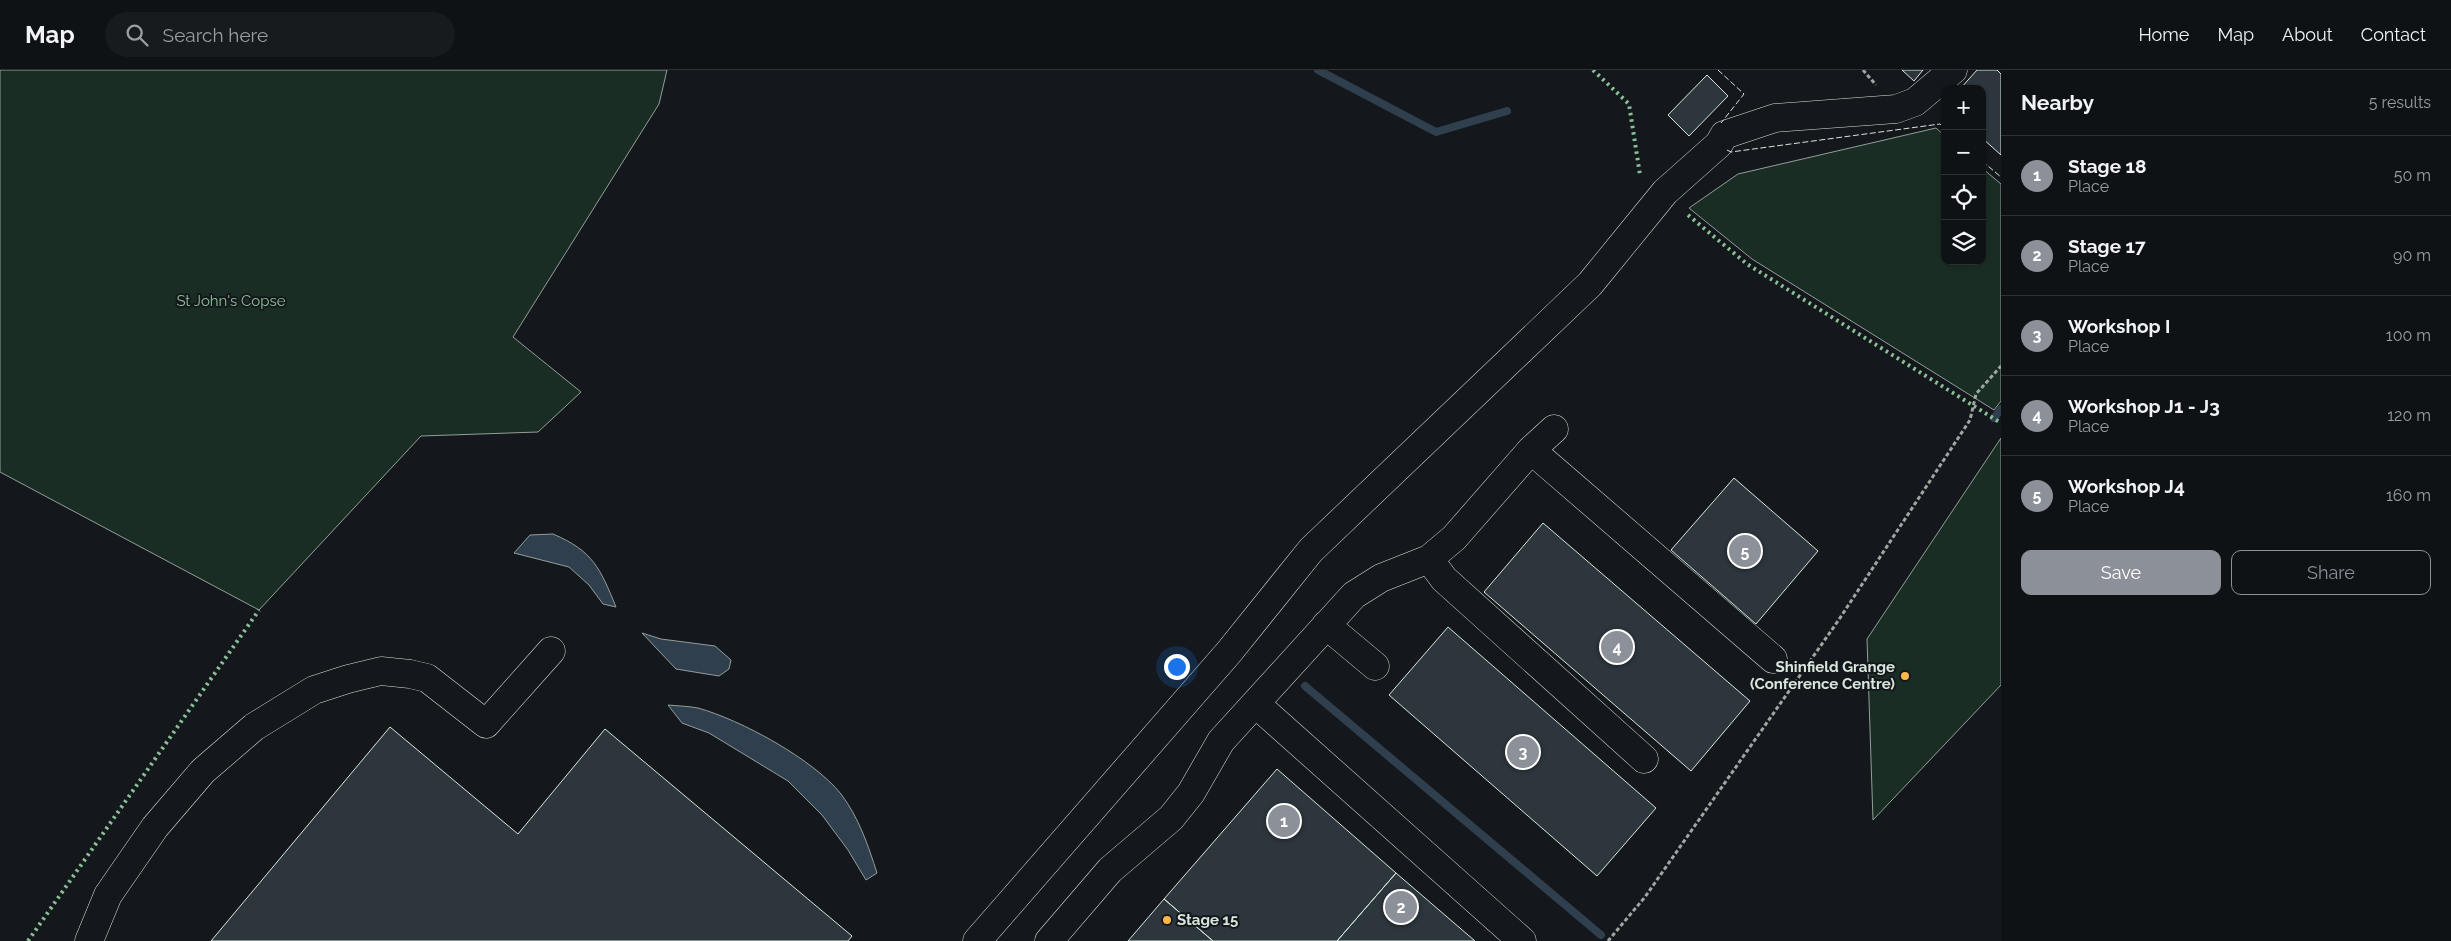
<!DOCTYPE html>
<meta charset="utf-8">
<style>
:root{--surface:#0f1215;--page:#181b1e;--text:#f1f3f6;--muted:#9b9ea0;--line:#2f3234;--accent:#8c9099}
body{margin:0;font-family:Raleway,sans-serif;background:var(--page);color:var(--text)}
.controls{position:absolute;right:15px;top:15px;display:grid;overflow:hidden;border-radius:10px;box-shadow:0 1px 4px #0004}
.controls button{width:45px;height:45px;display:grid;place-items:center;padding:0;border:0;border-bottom:1px solid var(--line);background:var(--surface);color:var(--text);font:25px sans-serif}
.you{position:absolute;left:1176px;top:596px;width:18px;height:18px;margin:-12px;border:4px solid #fff;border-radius:50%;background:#1a73e8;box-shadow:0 0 0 8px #1a73e833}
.badge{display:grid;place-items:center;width:32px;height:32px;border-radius:50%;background:var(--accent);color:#fff;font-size:16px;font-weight:700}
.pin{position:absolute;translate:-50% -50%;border:2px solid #fff;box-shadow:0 1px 5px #0006}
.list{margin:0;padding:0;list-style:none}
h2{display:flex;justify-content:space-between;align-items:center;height:65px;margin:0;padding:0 20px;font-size:21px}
h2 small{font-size:16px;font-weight:400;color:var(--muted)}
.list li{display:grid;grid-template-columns:32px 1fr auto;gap:15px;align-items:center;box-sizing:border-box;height:80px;padding:0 20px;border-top:1px solid var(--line)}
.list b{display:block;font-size:19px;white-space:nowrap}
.list p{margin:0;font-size:16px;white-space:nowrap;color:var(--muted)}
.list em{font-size:16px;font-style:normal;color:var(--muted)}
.actions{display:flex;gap:10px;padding:15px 20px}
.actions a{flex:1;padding:11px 0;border:1px solid var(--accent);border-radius:10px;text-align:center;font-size:18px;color:var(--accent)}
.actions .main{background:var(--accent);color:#fff}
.icon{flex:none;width:28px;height:28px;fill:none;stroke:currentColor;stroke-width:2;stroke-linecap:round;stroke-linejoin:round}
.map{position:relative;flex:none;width:2001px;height:871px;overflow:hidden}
header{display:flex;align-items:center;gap:30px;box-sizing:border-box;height:70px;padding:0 25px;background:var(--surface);border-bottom:1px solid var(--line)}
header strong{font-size:24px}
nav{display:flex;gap:28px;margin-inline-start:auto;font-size:18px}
.search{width:350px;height:45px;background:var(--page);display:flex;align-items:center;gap:12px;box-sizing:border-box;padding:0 18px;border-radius:28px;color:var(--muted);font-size:19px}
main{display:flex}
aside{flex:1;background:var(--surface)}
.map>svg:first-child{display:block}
.green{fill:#1a2d24;stroke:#939e99}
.water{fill:#2f3f4d;stroke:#939e99}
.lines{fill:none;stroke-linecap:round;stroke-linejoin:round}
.stream{stroke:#2f3f4d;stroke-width:8}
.building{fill:#2c363c;stroke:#d8e6dc}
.minor-casing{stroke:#d8e6dc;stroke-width:29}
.path{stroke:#9da8a2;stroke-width:3;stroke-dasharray:4 2.5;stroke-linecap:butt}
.minor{stroke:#14181c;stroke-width:28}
.hedge{stroke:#8ac095;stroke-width:4;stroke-dasharray:2.5 4;stroke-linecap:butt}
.fence{stroke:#d8e6dc;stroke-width:1;stroke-dasharray:6 2.5;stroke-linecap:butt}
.poi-dot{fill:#ffb74d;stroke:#14181c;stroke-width:2}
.labels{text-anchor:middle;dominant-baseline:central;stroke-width:4;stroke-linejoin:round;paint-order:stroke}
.park-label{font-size:15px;fill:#8ac095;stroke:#14181c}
.poi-label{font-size:15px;font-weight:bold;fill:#d8e6dc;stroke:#14181c;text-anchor:end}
</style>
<header>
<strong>Map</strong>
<div class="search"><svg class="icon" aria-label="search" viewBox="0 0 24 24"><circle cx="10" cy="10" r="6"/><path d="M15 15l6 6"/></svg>Search here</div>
<nav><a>Home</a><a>Map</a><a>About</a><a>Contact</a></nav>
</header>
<main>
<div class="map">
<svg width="2001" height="871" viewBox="0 0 2001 871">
<rect width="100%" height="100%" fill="#14181c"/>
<!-- green -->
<path class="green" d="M 0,0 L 667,0 L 659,34 L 513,267 L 581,322 L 538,362 L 421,366 L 259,540 L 0,402 Z
M 1936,58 L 1945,66 L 1945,191 L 1982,191 L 1982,98 L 2001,114 L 2001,331 L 1994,340 L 1752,189 L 1689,138 L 1738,104 Z
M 2001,368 L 2001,615 L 1873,750 L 1867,569 Z"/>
<!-- water -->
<path class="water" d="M 553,464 C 593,481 600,498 616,537 L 603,534 L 589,515 L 569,497 L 514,483 L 530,465 Z
M 642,563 L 661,569 L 715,576 L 731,590 L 729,599 L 719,606 L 676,599 Z
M 668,635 C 677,636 688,636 698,638 C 741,650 813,689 841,724 C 859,748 868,775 877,803 L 866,810 L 848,780 L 822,745 L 788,711 L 709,663 L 682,653 Z"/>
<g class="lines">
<!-- stream -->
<path class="stream" d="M 1318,0 L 1436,62 L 1507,41
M 1994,348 L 2001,339
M 1305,616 L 1601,865"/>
</g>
<!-- building -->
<path class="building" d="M 1902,0 L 1923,0 L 1914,11 Z
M 1977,0 L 1997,0 L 2001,4 L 2001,85 L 1982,68 L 1982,19 L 1960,19 Z
M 1707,5 L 1728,26 L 1689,66 L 1668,45 Z
M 1734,408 L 1818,481 L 1756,554 L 1671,480 Z
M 1543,453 L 1750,631 L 1691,701 L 1484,522 Z
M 1448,557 L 1656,738 L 1597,806 L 1389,625 Z
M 390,657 L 518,764 L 605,659 L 852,866 L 848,871 L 211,871 Z
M 1277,699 L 1396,803 L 1337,871 L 1213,871 L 1164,829 Z
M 1396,803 L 1475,871 L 1337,871 Z
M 1164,829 L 1213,871 L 1128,871 Z"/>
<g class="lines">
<defs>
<path id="minor" d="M 1531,380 L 1773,589
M 1429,489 L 1444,509 L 1644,689
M 1326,555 L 1375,596
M 1256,634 L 1522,871
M 89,871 L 108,825 L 155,757 L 203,701 L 254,657 L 314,620 L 348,609 L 381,601 L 410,604 L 427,608 L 486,654 L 551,581
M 977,871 L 1229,582 L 1311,480 L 1590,214 L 1665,122 L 1719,74 L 1724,65 L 1775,48 L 1896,39 L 1915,32 L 1953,0
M 1049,871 L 1110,800 L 1171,748 L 1191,723 L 1221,671 L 1354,525 L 1381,508 L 1429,489 L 1454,468 L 1531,380 L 1554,359"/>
</defs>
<!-- minor casing -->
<use href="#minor" class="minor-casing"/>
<!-- path -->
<path class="path" d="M 1863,0 L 1876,15
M 1608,871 L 1645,827 L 1838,551 L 1970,350 L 1976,324 L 2001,296"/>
<!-- minor -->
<use href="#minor" class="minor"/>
<!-- hedge -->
<path class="hedge" d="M 1593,0 L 1629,34 L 1640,105
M 1688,145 L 1747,194 L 2001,353
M 28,871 L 259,540"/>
<!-- fence -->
<path class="fence" d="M 1718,0 L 1744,24 L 1721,53
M 1727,80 L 1731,82 L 1940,54 L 1945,58
M 1982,91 L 2001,107"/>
</g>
<!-- markers -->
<g class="poi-dot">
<circle cx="1905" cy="606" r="5"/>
<circle cx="1167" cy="850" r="5"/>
</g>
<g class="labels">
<!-- park labels -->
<g class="park-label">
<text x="231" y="231">St John's Copse</text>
</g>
<!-- poi labels -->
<g class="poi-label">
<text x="1895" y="597">Shinfield Grange<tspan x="1895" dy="17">(Conference Centre)</tspan></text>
<text x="1177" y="850" text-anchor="start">Stage 15</text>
</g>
</g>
</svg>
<div class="controls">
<button>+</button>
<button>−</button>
<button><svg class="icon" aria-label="locate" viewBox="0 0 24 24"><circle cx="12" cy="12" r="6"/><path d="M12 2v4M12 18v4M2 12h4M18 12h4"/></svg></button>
<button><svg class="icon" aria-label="layers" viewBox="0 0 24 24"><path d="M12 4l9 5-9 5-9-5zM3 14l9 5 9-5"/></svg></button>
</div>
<div class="you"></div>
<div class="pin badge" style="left:1284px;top:751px">1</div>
<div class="pin badge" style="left:1401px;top:837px">2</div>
<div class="pin badge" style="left:1523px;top:682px">3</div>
<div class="pin badge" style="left:1617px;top:577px">4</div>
<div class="pin badge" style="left:1745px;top:481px">5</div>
</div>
<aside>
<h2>Nearby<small>5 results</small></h2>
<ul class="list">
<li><span class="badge">1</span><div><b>Stage 18</b><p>Place</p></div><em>50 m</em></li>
<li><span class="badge">2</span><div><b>Stage 17</b><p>Place</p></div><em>90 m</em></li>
<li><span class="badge">3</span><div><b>Workshop I</b><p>Place</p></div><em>100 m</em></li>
<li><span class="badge">4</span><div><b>Workshop J1 - J3</b><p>Place</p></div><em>120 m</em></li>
<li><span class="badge">5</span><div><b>Workshop J4</b><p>Place</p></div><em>160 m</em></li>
</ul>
<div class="actions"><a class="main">Save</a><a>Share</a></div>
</aside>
</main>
